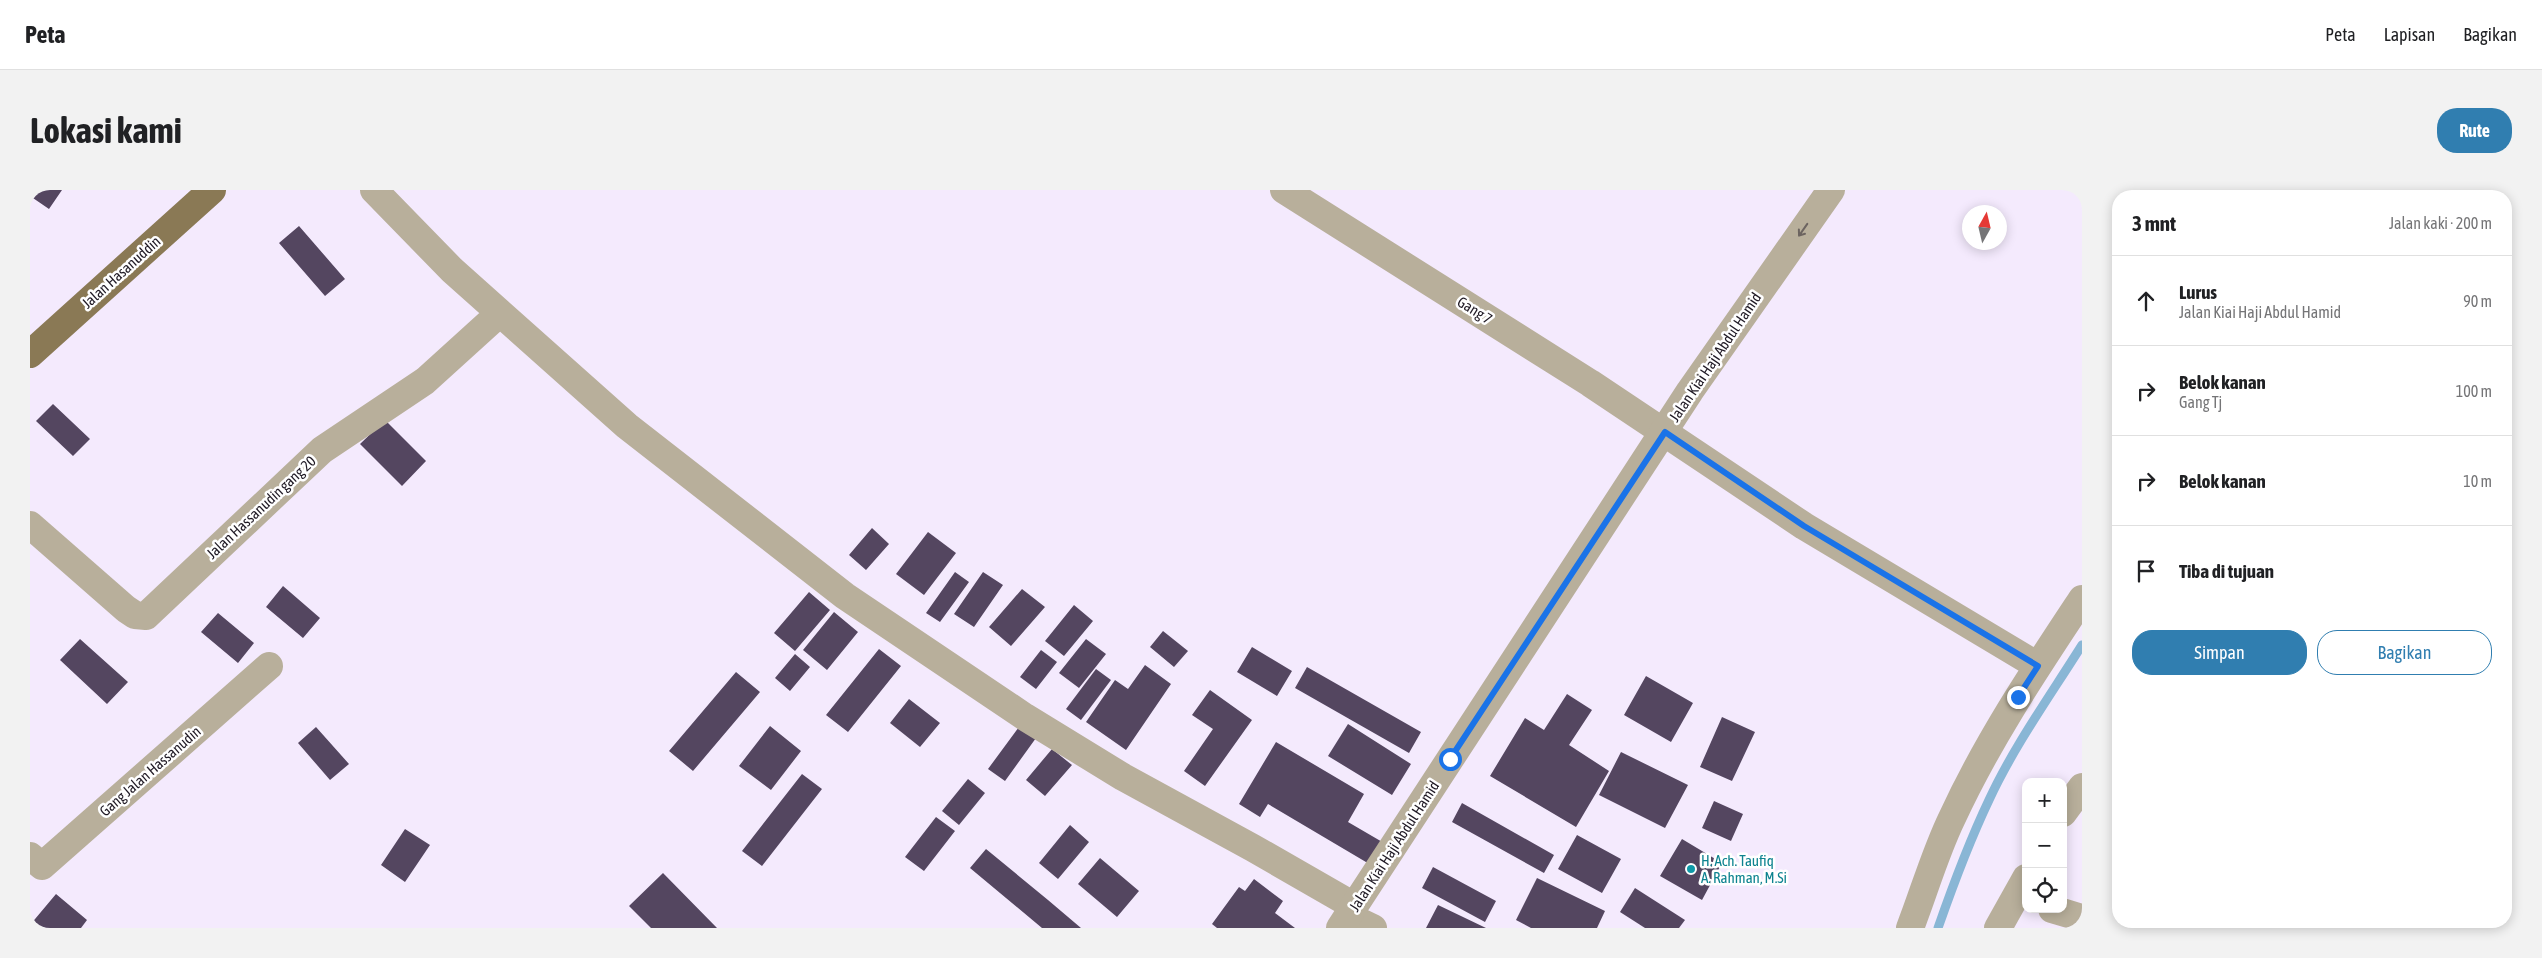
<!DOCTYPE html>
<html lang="id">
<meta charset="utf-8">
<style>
:root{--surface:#fff;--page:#f2f2f2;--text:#202124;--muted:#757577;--line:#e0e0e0;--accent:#307eb0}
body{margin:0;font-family:"Asap Condensed",sans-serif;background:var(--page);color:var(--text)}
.controls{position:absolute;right:15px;bottom:15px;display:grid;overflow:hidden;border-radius:10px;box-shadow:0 2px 12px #0003}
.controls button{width:45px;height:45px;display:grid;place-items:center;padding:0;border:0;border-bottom:1px solid var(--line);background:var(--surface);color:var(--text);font:25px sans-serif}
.compass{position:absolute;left:1932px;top:15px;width:45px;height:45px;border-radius:50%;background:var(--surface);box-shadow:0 2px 12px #0003;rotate:8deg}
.stop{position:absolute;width:15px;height:15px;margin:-11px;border:4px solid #1a73e8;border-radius:50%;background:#fff}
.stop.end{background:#1a73e8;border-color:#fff;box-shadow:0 1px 5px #0008}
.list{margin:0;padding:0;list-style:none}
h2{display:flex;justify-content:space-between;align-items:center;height:65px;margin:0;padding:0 20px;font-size:21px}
h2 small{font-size:16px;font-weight:400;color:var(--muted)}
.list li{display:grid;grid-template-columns:32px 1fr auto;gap:15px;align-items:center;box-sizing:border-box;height:90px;padding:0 20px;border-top:1px solid var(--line)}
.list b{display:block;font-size:19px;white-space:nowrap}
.list p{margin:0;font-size:16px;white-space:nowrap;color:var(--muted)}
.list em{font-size:16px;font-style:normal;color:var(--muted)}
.actions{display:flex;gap:10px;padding:15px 20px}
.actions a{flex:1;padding:11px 0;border:1px solid var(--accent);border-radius:20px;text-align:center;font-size:18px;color:var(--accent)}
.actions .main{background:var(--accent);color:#fff}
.icon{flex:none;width:28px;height:28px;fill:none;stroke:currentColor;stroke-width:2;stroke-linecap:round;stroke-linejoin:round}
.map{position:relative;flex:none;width:2052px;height:738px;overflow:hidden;border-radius:20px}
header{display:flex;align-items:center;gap:30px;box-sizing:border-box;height:70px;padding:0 25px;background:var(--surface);border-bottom:1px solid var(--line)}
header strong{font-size:24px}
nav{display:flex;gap:28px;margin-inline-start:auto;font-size:18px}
.intro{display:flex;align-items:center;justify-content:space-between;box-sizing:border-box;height:120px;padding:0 30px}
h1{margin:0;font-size:35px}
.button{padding:12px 22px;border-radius:20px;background:var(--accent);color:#fff;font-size:18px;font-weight:700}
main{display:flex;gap:30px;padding:0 30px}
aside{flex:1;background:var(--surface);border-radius:20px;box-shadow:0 2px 12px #0003}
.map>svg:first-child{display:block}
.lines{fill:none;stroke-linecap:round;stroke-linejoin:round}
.stream{stroke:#89b6d5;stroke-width:9}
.building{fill:#544660}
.minor{stroke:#b8af9b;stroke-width:28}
.tertiary{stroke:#b8af9b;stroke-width:28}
.primary{stroke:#8a7955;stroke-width:28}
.oneway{stroke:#6c6460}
.route{stroke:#1a73e8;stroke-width:6}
.culture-dot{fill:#0f9aa8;stroke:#fff;stroke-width:2}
.labels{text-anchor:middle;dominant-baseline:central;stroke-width:5;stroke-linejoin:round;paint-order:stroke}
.street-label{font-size:15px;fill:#1f1924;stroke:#fff}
.culture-label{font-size:15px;fill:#0d838f;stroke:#fff;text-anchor:start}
</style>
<header>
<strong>Peta</strong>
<nav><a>Peta</a><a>Lapisan</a><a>Bagikan</a></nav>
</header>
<div class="intro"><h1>Lokasi kami</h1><a class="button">Rute</a></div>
<main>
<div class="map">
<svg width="2052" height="738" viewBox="0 0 2052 738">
<rect width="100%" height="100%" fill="#f4eafd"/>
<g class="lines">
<!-- stream -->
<path class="stream" d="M 1908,738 C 1923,695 1939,652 1959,610 C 1984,556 2020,506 2052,455"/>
</g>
<!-- building -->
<path class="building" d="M 0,0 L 32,0 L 19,19 L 0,6 Z
M 269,36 L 315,89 L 295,106 L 249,53 Z
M 23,214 L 60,249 L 43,266 L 6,231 Z
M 355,230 L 396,271 L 372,296 L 330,254 Z
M 842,338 L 859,354 L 836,380 L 819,365 Z
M 898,342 L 926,363 L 894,405 L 866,384 Z
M 925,382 L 939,392 L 910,432 L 896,423 Z
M 953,382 L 973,395 L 944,437 L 924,424 Z
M 253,396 L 290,428 L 273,448 L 236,417 Z
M 992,399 L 1015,417 L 981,456 L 959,437 Z
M 779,402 L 800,420 L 765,461 L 744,443 Z
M 1044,415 L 1063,431 L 1034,466 L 1015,451 Z
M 804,422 L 828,442 L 797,480 L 773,460 Z
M 188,423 L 224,453 L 208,473 L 171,442 Z
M 1133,441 L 1158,461 L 1144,477 L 1120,457 Z
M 50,449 L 98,492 L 77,514 L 30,470 Z
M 1056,449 L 1076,464 L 1049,498 L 1029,483 Z
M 1222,457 L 1262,481 L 1247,506 L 1207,482 Z
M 849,459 L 871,476 L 818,542 L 796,525 Z
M 1011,460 L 1027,472 L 1006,499 L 990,487 Z
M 765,464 L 780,477 L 760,501 L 745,488 Z
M 1115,475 L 1141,494 L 1096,560 L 1056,532 L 1085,490 L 1098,499 Z
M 1277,477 L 1391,542 L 1379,563 L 1265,498 Z
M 1066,479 L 1081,490 L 1051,530 L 1036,519 Z
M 706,482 L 730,502 L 663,581 L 639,561 Z
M 1616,486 L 1663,513 L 1641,552 L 1594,525 Z
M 1180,500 L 1222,530 L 1175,596 L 1154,581 L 1183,539 L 1162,525 Z
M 1537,504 L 1562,520 L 1539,555 L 1579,581 L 1546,637 L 1460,586 L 1495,528 L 1514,540 Z
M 879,509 L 910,533 L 890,557 L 860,533 Z
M 1692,527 L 1725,542 L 1702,591 L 1670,577 Z
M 1318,534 L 1381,574 L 1362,605 L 1298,566 Z
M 740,536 L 771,561 L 741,600 L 709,576 Z
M 286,537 L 319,574 L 300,590 L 268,553 Z
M 989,537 L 1006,548 L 975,591 L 958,579 Z
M 1246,552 L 1334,604 L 1318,632 L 1354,653 L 1341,675 L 1238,614 L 1230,627 L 1209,614 Z
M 1022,559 L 1042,575 L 1015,606 L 996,590 Z
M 1591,562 L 1658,595 L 1635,638 L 1569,605 Z
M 772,584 L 792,599 L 732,676 L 712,661 Z
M 938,589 L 955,603 L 929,635 L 912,621 Z
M 1684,611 L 1713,624 L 1701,651 L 1672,638 Z
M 1432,613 L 1524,665 L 1514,683 L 1422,632 Z
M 906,627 L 925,641 L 894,681 L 875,667 Z
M 1040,635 L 1059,652 L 1028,689 L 1009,673 Z
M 375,639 L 400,655 L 375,692 L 351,675 Z
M 1547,645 L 1591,669 L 1572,703 L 1528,679 Z
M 1652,649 L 1692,673 L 1672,710 L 1630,686 Z
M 956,659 L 1018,710 L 1051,738 L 1012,738 L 940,678 Z
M 1070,668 L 1109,701 L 1087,727 L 1048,694 Z
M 1403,677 L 1466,711 L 1455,732 L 1392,698 Z
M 633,683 L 687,738 L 621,738 L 599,716 Z
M 1507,688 L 1575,721 L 1567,738 L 1501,738 L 1486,730 Z
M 1224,689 L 1253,711 L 1245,723 L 1265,738 L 1187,738 L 1182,734 L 1209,697 L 1215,701 Z
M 1605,698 L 1655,730 L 1649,738 L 1615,738 L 1590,722 Z
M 26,704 L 57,730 L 51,738 L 0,738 L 0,735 Z
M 1408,715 L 1456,738 L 1396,738 Z"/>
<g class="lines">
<!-- minor -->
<path class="minor" d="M 344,0 L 422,80 L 597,236 L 815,406 L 995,527 L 1093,587 L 1223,658 L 1324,716
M 1254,0 L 1560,193 L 1774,336 L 2008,476
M 0,335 L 96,419 L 105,425 L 116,426 L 292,260 L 395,191 L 470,123
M 2033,623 L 2052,597
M 0,666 L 12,676 L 239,476
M 2022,719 L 2052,728
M 1318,726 L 1343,738
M 1880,738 C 1894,702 1905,663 1922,628 C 1958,550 2005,480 2052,409
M 1968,738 L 1996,688"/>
<!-- tertiary -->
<path class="tertiary" d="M 1310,738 L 1660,201 L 1801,0"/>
<!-- primary -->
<path class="primary" d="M 0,164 L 182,0"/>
</g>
<!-- one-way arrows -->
<defs><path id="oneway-shaft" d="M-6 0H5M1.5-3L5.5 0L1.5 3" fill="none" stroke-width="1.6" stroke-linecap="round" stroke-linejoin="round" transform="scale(1.25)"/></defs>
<use class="oneway" href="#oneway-shaft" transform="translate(1773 40) rotate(125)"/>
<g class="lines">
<!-- route -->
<path class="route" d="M 1420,569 L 1635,242 L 1774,336 L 2008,476 L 1988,507"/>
</g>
<!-- markers -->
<circle class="culture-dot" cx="1661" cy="679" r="5"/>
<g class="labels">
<!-- street labels -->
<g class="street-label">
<text transform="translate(91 82) rotate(-42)">Jalan Hasanuddin</text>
<text transform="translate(1445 120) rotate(32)">Gang 7</text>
<text transform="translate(1685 167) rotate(-56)">Jalan Kiai Haji Abdul Hamid</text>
<text transform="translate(231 317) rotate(-43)">Jalan Hassanudin gang 20</text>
<text transform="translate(120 581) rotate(-41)">Gang Jalan Hassanudin</text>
<text transform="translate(1364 656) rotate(-57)">Jalan Kiai Haji Abdul Hamid</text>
</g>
<!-- culture labels -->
<g class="culture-label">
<text x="1671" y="670">H. Ach. Taufiq<tspan x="1671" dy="17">A. Rahman, M.Si</tspan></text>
</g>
</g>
</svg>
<div class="controls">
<button>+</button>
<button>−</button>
<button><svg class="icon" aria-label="locate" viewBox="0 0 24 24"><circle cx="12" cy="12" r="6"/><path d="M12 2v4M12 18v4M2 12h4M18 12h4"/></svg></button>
</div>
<svg class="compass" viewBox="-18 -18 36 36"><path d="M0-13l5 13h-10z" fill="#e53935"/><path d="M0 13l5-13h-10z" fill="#757577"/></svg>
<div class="stop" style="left:1420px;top:569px"></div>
<div class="stop end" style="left:1988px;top:507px"></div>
</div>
<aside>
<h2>3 mnt<small>Jalan kaki · 200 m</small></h2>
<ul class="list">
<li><svg class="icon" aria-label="ahead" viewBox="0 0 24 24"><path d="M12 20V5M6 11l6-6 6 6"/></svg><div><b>Lurus</b><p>Jalan Kiai Haji Abdul Hamid</p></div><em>90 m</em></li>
<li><svg class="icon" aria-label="right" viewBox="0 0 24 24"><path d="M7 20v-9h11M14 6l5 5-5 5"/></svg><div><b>Belok kanan</b><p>Gang Tj</p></div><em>100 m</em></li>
<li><svg class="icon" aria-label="right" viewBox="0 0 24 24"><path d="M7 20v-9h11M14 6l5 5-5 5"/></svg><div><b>Belok kanan</b></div><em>10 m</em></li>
<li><svg class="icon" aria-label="arrive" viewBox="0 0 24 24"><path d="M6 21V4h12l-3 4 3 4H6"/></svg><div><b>Tiba di tujuan</b></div></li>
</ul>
<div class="actions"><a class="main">Simpan</a><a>Bagikan</a></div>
</aside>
</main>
